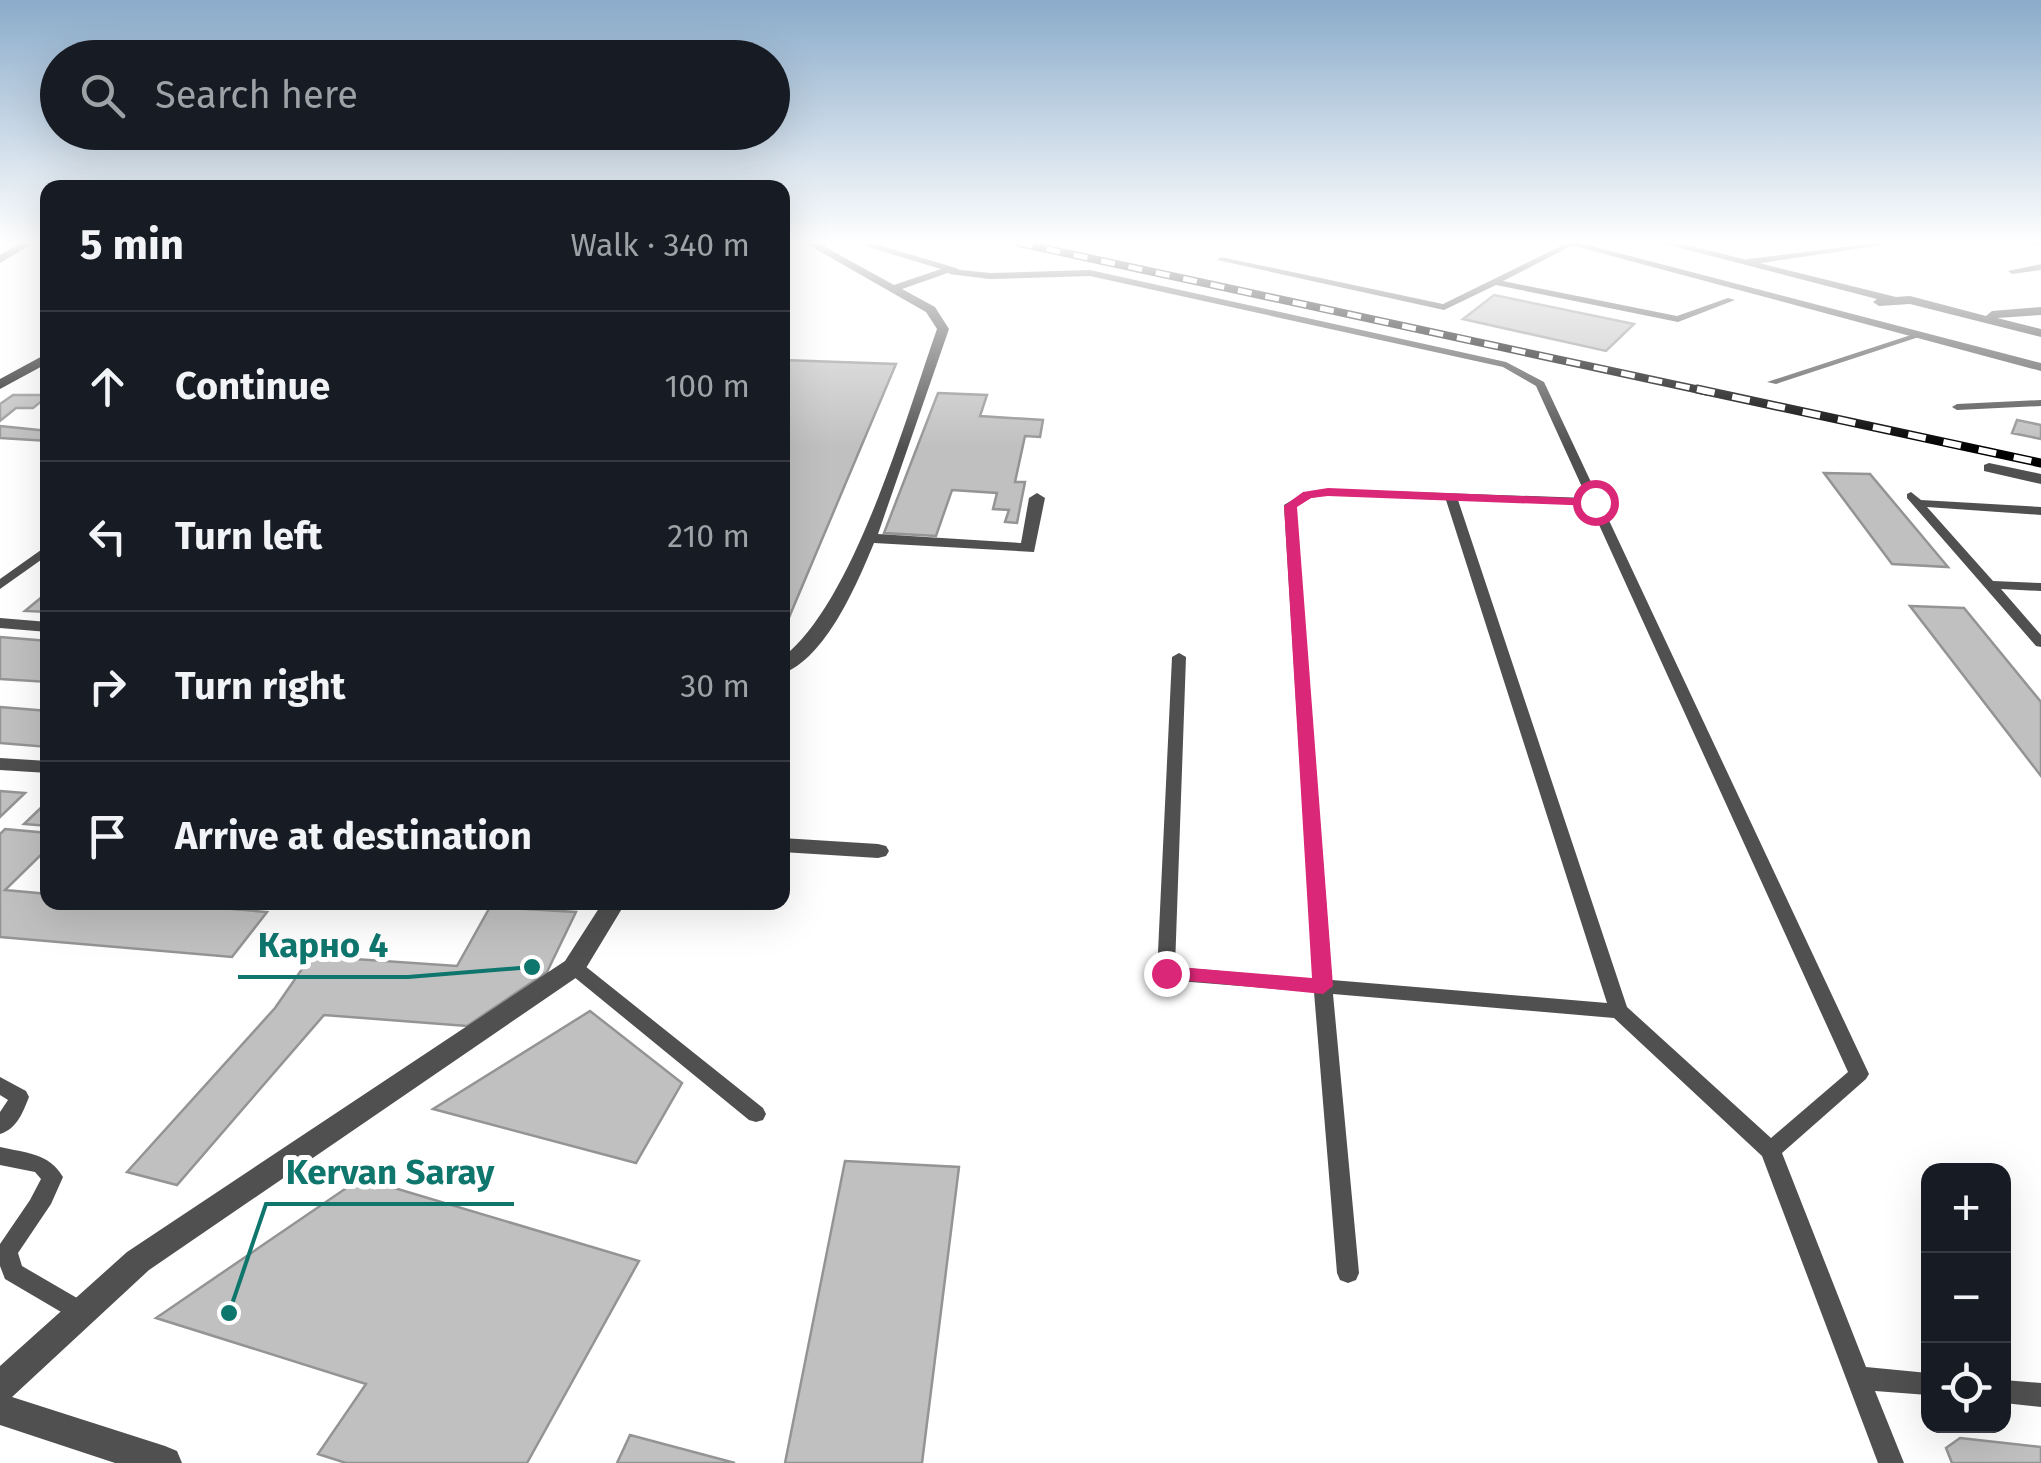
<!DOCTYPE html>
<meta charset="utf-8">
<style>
:root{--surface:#171b24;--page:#242831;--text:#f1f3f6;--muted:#9ea1a6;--line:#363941}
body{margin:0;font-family:"Fira Sans",sans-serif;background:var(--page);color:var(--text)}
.controls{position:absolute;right:30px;bottom:30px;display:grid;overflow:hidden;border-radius:20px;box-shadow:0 10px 40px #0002}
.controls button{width:90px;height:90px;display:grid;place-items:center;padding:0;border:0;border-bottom:2px solid var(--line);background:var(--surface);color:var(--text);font:50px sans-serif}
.stop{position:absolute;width:30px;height:30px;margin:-22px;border:8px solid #db2777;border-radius:50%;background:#fff}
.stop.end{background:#db2777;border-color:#fff;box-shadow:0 2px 10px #0008}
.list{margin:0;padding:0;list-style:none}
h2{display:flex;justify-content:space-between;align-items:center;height:130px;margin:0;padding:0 40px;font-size:42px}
h2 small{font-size:32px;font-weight:400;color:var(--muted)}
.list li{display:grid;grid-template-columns:65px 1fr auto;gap:30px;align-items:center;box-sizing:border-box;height:150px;padding:0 40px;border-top:2px solid var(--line)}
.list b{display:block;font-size:38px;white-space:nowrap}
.list em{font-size:32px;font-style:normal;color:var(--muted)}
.icon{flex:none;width:55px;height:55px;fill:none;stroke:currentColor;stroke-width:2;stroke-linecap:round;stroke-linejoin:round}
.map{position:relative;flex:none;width:2041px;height:1463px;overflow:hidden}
.search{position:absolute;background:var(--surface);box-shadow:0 10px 40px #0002;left:40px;top:40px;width:750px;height:110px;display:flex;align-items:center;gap:25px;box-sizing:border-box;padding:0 35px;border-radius:55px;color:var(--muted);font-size:38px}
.panel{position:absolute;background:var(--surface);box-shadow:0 10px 40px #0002;left:40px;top:180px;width:750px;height:730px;border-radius:20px}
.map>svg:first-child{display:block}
.building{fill:#c0c0c0;stroke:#949494;stroke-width:2.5}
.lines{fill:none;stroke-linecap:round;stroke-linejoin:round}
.service{fill:#505050;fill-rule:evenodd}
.minor{fill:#505050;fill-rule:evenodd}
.secondary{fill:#1d1d1d;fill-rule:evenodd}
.rail-far1-casing{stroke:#000;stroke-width:8}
.rail-casing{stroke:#000;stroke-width:9}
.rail-far1{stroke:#fff;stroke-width:5;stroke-dasharray:14;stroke-linecap:butt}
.rail{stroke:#fff;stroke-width:6;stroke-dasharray:18;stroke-linecap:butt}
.route{fill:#db2777}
.leader{fill:none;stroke:#0f766e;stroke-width:4}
.callout-dot{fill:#0f766e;stroke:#fff;stroke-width:4}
.callout-label{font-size:35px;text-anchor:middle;font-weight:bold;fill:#0f766e;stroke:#fff;stroke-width:10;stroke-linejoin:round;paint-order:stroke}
</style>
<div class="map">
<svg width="2041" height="1463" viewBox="0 0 2041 1463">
<rect width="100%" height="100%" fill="#fff"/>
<!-- building -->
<path class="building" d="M 1494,295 L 1634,324 L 1606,351 L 1463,319 Z
M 782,360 L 896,364 L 782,634 Z
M 938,393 L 987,395 L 980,416 L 1043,420 L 1040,437 L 1025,436 L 1015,482 L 1025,482 L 1017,523 L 1005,522 L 1009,510 L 993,509 L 997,493 L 952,490 L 936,536 L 884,533 Z
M 13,395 L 48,395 L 48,396 L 33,408 L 16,408 L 0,421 L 0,404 Z
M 2017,420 L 2041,425 L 2041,439 L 2012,433 Z
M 0,426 L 48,431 L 48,441 L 0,438 Z
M 1824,473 L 1870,474 L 1948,567 L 1892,564 Z
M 48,592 L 48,612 L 25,611 Z
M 1910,606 L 1964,608 L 2041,702 L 2041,776 Z
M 0,637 L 48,641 L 48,682 L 0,679 Z
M 0,707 L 48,711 L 48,747 L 0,743 Z
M 0,791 L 25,793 L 0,817 Z
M 48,801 L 48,826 L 24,824 Z
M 5,829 L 48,833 L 48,848 L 5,890 L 48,894 L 48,902 L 149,902 L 267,912 L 232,957 L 0,937 L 0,834 Z
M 490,907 L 576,912 L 547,972 L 467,1026 L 324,1015 L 177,1185 L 127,1172 L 275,1008 L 311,956 L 457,966 Z
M 590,1011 L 682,1083 L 636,1163 L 433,1109 Z
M 845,1161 L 959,1167 L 922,1463 L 785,1463 Z
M 361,1178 L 639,1261 L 527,1463 L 346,1463 L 318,1454 L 366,1384 L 156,1318 Z
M 630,1435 L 735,1463 L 617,1463 Z
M 1960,1438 L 2041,1447 L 2041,1463 L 1952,1463 L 1946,1448 Z"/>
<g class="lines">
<!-- service -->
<path class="service" d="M 1567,243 L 1575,244 L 1503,281 L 1677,316 L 1728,298 L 1735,300 L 1678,322 L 1496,285 L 1444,310 L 1217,260 L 1221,257 L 1443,304 Z
M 1876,243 L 1882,245 L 1748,265 L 1744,262 L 1748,259 Z
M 2027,243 L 2041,243 L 2041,246 Z
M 2041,264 L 2041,270 L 2012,274 L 2008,271 Z
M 952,269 L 990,273 L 1090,270 L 1506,362 L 1544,382 L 1869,1074 L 1866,1079 L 1782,1153 L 1866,1367 L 1928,1373 L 1928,1395 L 1875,1391 L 1904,1463 L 1878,1463 L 1762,1156 L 1614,1018 L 1333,994 L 1359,1273 L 1356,1280 L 1348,1283 L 1340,1280 L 1337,1273 L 1314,992 L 1166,980 L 1159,978 L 1157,973 L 1172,657 L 1179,653 L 1186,657 L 1175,967 L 1313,979 L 1284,505 L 1304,493 L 1328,489 L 1587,498 L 1536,386 L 1503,367 L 1090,276 L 990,279 L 949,274 L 949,270 ZM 1328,495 L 1446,500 L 1607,1003 L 1332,980 L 1296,506 L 1311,498 ZM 1458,500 L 1590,505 L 1848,1072 L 1771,1138 L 1627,1007 Z
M 1917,333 L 1925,335 L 1776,384 L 1767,382 Z
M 2041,400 L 2041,406 L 1957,410 L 1952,407 L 1957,404 Z
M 1911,492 L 1921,500 L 2041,507 L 2041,515 L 1927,507 L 1993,581 L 2041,583 L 2041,591 L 2001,589 L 2041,635 L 2041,647 L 2036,646 L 1907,498 L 1907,494 Z
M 48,545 L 48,555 L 0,589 L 0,579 Z
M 574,960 L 580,962 L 763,1108 L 766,1114 L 763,1120 L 756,1122 L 749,1120 L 568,972 L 565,967 L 568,962 Z
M 0,1077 L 26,1091 L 29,1097 C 23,1112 17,1129 0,1134 L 0,1112 L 8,1100 L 0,1095 Z
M 0,1147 C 26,1153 49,1153 63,1177 L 51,1204 L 18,1253 L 22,1266 L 89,1305 L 93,1312 L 89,1319 L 81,1323 L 73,1319 L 5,1279 L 0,1266 L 0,1244 L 30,1200 L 41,1179 L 35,1172 L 0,1165 Z
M 2004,1380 L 2041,1383 L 2041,1407 L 2004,1403 Z"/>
<!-- minor -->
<path class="minor" d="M 21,243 L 34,243 L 0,263 L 0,255 Z
M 805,243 L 818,243 L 894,285 L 941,269 L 855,243 L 872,243 L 959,269 L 902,289 L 935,307 L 949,329 L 878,534 L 1021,543 L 1029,498 L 1037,493 L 1045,498 L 1034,552 L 874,543 C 857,584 826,658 782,674 L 782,658 C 854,603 906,417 937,329 L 926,312 Z
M 1563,243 L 1580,243 L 2041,363 L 2041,371 Z
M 1661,243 L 1679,243 L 1896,297 L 1910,296 L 1986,316 L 1992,311 L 2041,307 L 2041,315 L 1997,318 L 2041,329 L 2041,337 L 1910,304 L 1879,306 L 1873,302 L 1877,299 Z
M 1989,463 L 2041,474 L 2041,484 L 1984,471 L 1984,465 Z
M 0,618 L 48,622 L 48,632 L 0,628 Z
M 0,758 L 48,761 L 48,773 L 0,770 Z
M 782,838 L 878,844 L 886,846 L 889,851 L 886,856 L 878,858 L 782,852 Z
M 603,902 L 626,902 L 583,973 L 149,1270 L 12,1397 L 165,1446 L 177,1451 L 182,1463 L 115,1463 L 0,1425 L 0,1366 L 127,1252 L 565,961 Z"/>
<!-- secondary -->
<path class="secondary" d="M 48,353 L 48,363 L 0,389 L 0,379 Z"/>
<defs>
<path id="rail-far1" d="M 1019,243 L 1709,392"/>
<path id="rail" d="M 1697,389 L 2041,463"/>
</defs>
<!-- rail-far1 casing -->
<use href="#rail-far1" class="rail-far1-casing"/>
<!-- rail casing -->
<use href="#rail" class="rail-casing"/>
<!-- rail-far1 -->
<use href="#rail-far1" class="rail-far1"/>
<!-- rail -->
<use href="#rail" class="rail"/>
</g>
<!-- sky -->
<linearGradient id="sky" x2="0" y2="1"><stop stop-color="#8aabca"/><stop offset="0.54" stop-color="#fff"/><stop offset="1" stop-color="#fff" stop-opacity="0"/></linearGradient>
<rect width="2041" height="448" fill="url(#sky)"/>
<!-- route -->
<path class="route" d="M 1328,488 L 1595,499 L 1601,502 L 1595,506 L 1328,496 L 1311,498 L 1297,507 L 1333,986 L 1323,994 L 1159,978 L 1159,968 L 1166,966 L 1312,978 L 1284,506 L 1303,492 Z"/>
<!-- callouts -->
<path class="leader" d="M532 967L408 977H238M229 1313L266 1204H514"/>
<g class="callout-dot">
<circle cx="532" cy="967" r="10"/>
<circle cx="229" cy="1313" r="10"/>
</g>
<g class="callout-label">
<text x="323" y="957">Карно 4</text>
<text x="390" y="1184">Kervan Saray</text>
</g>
</svg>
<div class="controls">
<button>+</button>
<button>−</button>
<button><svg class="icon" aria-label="locate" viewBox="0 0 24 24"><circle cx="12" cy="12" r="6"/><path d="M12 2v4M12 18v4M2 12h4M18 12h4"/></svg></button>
</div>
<div class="stop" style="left:1595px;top:502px"></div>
<div class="stop end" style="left:1166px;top:973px"></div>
<div class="search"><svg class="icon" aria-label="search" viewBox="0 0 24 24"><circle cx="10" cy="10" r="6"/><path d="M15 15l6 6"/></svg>Search here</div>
<section class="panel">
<h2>5 min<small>Walk · 340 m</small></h2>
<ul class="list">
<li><svg class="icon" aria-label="ahead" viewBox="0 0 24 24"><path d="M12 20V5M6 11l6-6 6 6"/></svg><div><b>Continue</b></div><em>100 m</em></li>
<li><svg class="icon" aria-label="left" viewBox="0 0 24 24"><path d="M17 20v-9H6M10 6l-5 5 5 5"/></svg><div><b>Turn left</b></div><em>210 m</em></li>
<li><svg class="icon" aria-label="right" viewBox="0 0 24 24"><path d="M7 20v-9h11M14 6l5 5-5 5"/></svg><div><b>Turn right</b></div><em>30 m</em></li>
<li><svg class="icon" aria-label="arrive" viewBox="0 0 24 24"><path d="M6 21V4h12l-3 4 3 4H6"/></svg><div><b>Arrive at destination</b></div></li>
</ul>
</section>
</div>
